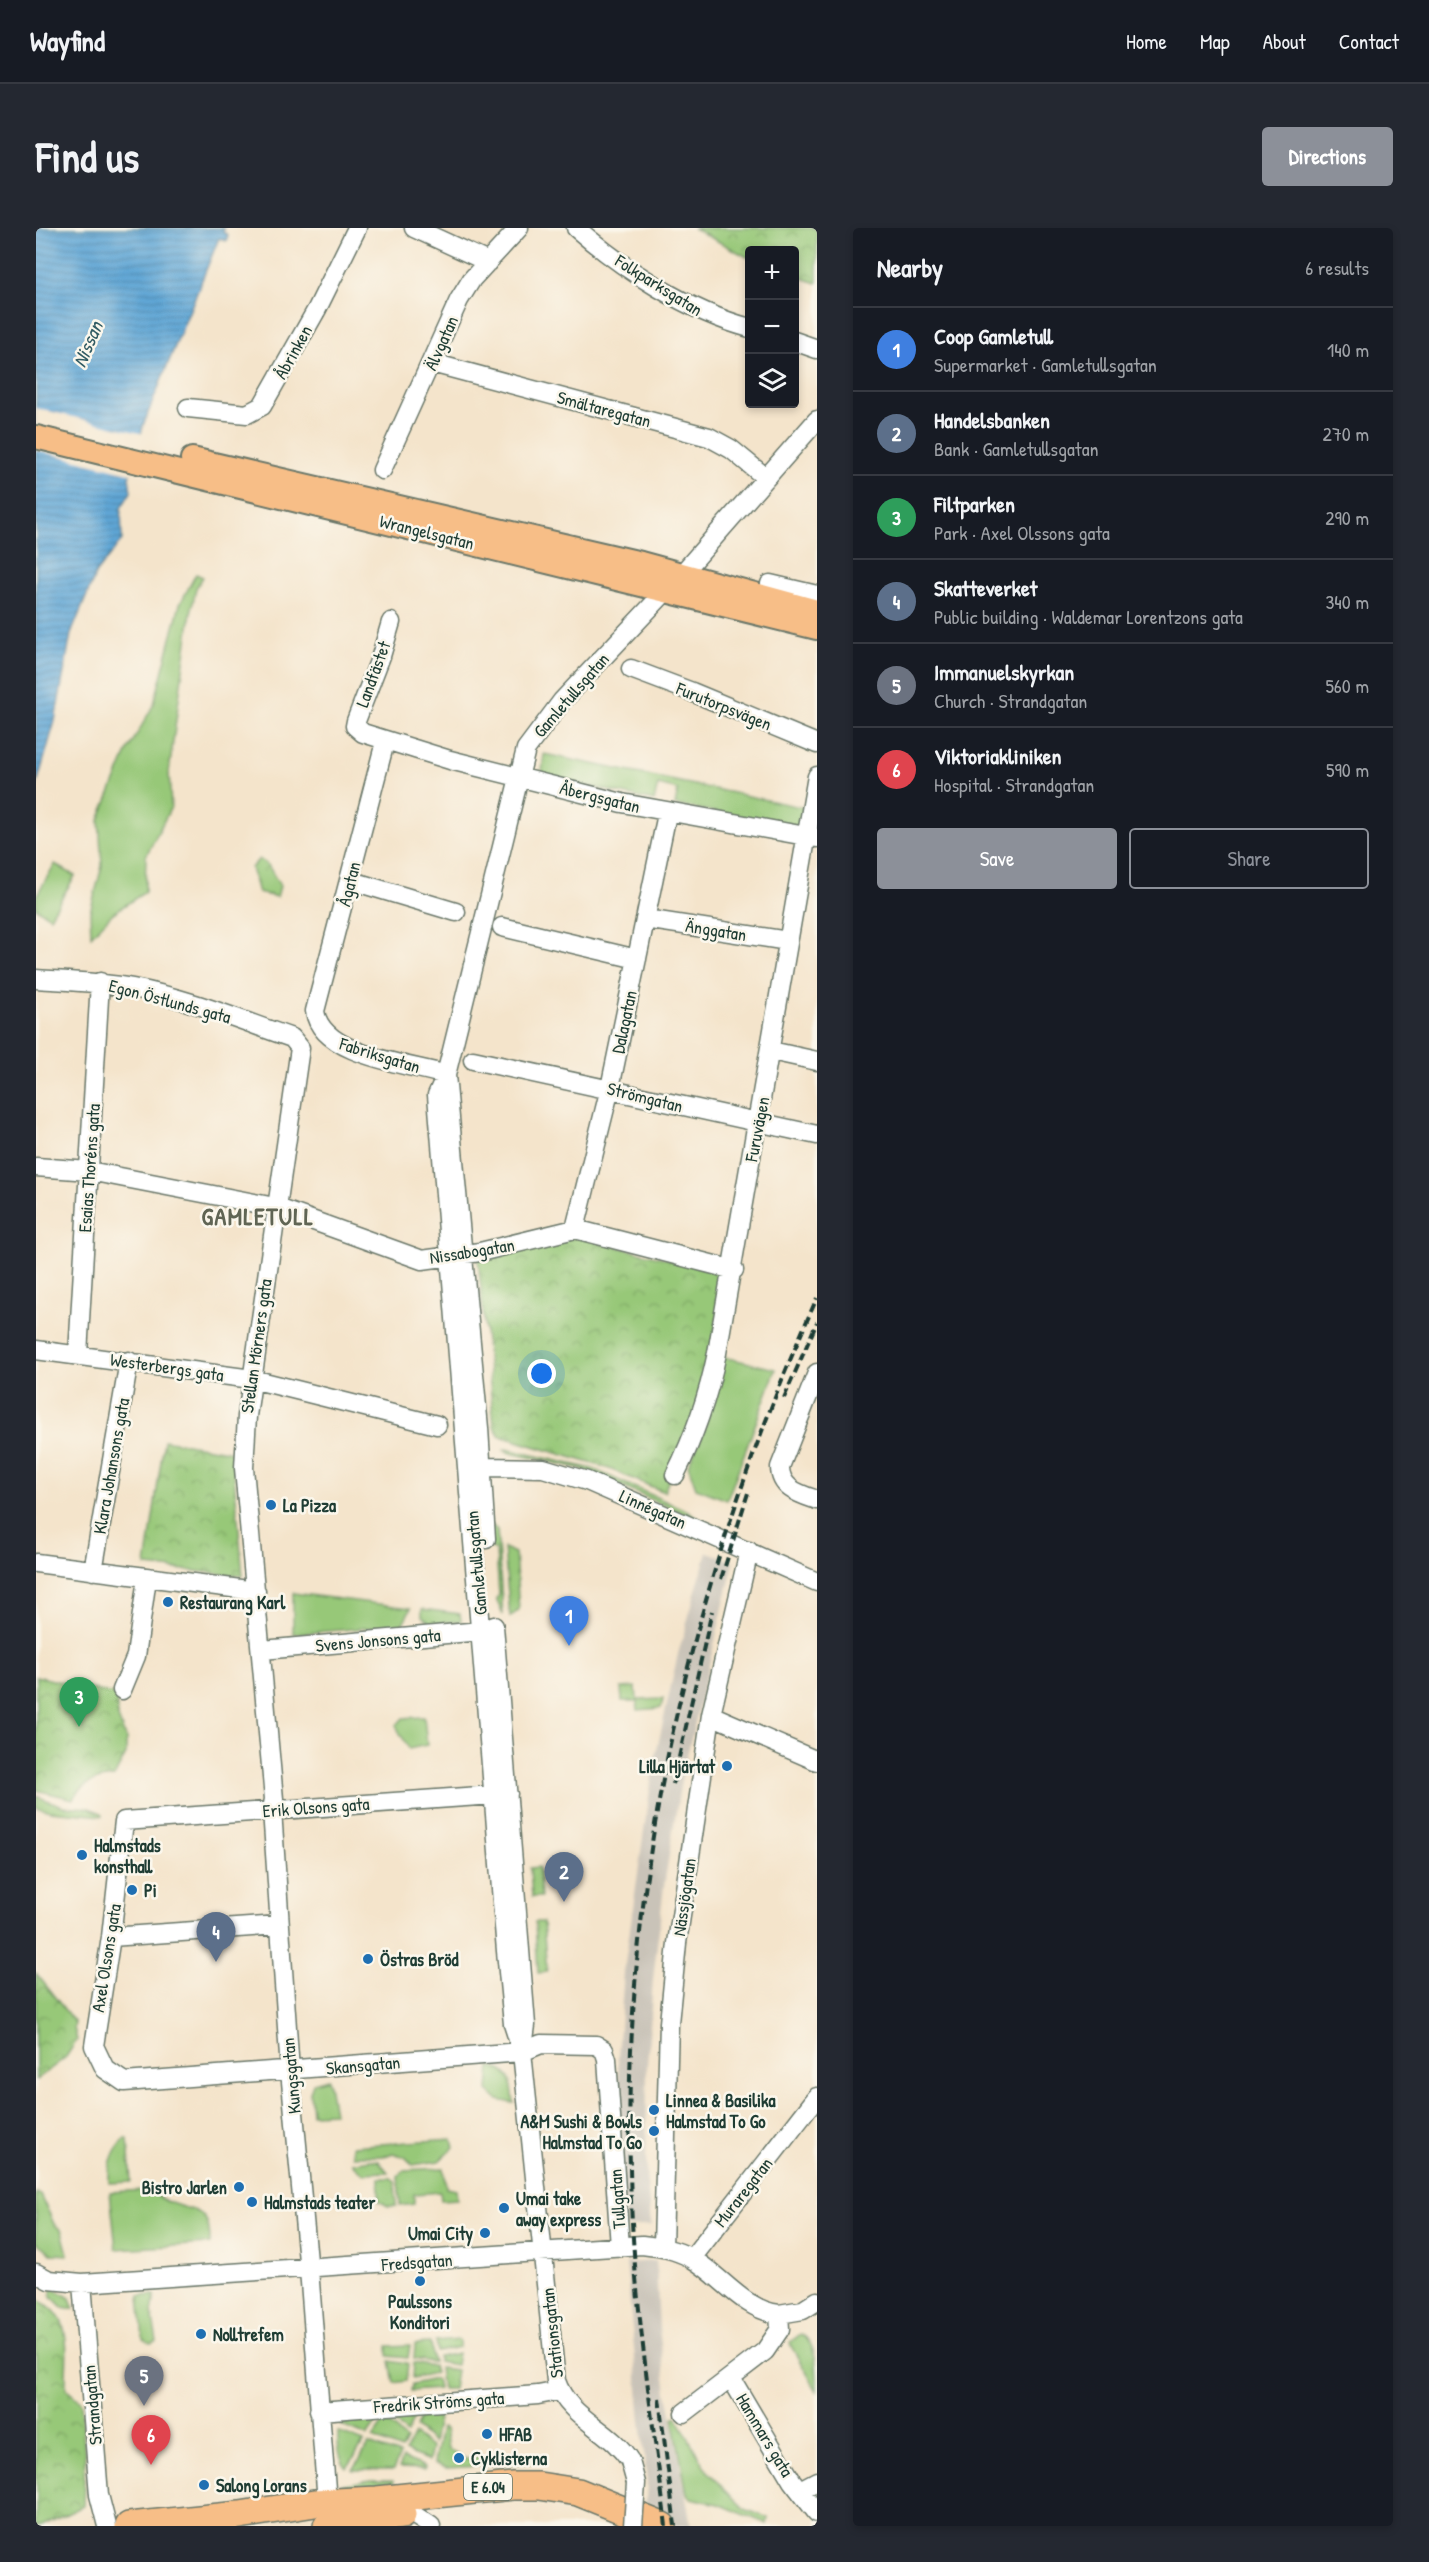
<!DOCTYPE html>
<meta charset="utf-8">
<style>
:root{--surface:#171b24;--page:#242831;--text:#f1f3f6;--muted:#9ea1a6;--line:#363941;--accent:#8c9099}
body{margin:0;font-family:"Patrick Hand",sans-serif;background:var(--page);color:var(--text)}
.controls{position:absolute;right:18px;top:18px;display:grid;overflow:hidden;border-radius:6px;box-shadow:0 3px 9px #0003}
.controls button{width:54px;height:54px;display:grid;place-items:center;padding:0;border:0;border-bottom:2px solid var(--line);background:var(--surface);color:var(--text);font:30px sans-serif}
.you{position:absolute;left:506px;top:1146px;width:21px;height:21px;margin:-15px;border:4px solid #fff;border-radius:50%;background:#1a73e8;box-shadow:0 0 0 9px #1a73e833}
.badge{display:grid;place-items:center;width:39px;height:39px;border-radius:50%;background:var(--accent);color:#fff;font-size:20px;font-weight:700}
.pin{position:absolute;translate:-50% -50px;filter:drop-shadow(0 2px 3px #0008)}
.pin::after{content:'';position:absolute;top:32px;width:21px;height:18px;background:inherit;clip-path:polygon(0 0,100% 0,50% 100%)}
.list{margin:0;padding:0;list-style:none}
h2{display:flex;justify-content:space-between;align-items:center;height:78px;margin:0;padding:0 24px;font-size:26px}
h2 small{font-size:20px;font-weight:400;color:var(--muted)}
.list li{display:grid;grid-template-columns:39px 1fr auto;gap:18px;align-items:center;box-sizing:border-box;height:84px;padding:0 24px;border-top:2px solid var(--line)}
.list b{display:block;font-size:22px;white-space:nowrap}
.list p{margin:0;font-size:20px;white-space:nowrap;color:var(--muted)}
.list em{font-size:20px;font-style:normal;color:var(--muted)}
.actions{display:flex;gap:12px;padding:18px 24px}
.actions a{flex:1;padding:14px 0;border:2px solid var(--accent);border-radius:6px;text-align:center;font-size:21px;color:var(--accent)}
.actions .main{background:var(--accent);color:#fff}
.icon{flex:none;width:33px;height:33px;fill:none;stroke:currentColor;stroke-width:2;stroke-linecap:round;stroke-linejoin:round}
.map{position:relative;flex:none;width:781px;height:2298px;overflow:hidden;border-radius:6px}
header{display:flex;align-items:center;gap:36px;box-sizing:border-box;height:84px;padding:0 30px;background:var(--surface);border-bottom:2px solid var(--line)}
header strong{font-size:28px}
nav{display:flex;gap:33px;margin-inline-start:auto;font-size:21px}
.intro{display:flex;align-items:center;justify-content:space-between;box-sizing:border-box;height:144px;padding:0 36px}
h1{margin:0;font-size:42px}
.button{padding:15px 27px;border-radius:6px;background:var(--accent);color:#fff;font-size:21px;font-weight:700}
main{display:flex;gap:36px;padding:0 36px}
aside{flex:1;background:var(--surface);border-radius:6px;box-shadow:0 3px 9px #0003}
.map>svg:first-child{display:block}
.railway{fill:#c9c3b8}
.grass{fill:#97c878;stroke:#5b8256;stroke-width:1.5}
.park{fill:url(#park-crowns);stroke:#5b8256;stroke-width:1.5}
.water{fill:url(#water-rules);stroke:#3f7284;stroke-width:1.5}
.pier{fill:#f4e4cb}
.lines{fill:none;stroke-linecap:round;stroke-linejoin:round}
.minor-casing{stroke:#6a7769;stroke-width:21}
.major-casing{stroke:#6a7769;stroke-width:26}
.highway-casing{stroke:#6a7769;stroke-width:30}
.minor{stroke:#fff;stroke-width:18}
.major{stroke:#f7be87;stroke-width:22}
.highway{stroke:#f7be87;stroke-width:27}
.rail{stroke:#1f3d34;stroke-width:4;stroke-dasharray:9 4.5;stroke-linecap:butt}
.minor-bridge-casing{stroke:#6a7769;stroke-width:21;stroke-linecap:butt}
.minor-bridge{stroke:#fff;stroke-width:18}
.poi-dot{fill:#1f6fb2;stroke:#fbf7ec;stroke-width:2}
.labels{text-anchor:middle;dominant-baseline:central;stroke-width:5;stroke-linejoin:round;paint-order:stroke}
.shield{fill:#fbf7ec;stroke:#61756b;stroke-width:1.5}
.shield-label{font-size:16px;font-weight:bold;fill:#1f3d34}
.street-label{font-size:18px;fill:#1f3d34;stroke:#fbf7ec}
.poi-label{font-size:18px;font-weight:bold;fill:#1f3d34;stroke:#fbf7ec;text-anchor:start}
.water-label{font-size:20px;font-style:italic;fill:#325c64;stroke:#fbf7ec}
.district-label{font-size:24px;font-weight:bold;letter-spacing:1.5px;fill:#606554;stroke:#fbf7ec}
</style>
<header>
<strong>Wayfind</strong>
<nav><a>Home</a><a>Map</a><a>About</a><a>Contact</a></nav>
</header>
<div class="intro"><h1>Find us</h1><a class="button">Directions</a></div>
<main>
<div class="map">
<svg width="781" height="2298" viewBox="0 0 781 2298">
<defs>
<pattern id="park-crowns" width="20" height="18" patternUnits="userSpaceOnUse" patternTransform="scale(1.5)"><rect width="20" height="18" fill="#97c878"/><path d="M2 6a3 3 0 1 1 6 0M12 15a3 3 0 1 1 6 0" fill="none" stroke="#7ba463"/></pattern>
<pattern id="water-rules" width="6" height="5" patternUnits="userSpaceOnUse" patternTransform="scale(1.5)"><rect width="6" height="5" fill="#5fa6d5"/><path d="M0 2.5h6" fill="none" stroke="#4e88ae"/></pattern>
</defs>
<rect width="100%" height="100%" fill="#fbf7ec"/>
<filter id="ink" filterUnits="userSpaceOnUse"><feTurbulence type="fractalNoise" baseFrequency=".0167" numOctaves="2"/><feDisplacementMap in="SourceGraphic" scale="12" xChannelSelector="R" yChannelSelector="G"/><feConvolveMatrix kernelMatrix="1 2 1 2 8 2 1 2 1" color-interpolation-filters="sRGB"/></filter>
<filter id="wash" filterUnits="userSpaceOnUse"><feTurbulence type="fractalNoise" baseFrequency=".008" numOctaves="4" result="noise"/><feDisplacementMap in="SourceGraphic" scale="24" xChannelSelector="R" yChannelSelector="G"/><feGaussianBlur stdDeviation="1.35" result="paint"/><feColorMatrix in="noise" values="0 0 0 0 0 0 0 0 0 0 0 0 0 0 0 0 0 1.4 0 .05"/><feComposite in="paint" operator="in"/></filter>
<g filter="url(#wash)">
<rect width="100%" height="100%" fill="#f4e4cb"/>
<!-- railway -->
<path class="railway" d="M 671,1324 L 698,1334 L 645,1552 L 628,1658 L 617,1751 L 611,1837 L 610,1946 L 615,1997 L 588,2000 L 582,1830 L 588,1743 L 617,1540 L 642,1426 Z
M 620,2033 L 623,2100 L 631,2165 L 655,2298 L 608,2298 L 611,2255 L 590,2035 Z"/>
<!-- grass -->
<path class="grass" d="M 160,346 L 167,349 L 160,360 L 155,385 L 144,463 L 133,544 L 135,579 L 110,628 L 109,664 L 77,685 L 55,708 L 54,684 L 66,638 L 63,592 L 92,522 L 118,476 L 144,376 Z
M 508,526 L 770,580 L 764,599 L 639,577 L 642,562 L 622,557 L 618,573 L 513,549 L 506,544 Z
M 19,636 L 39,648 L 14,689 L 0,680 L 0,668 Z
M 687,1129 L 740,1141 L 691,1272 L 660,1260 L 652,1237 L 668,1204 Z
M 470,1221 L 557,1241 L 654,1284 L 666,1294 L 546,1241 L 474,1225 L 468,1222 Z
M 455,1296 L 461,1302 L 467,1387 L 460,1371 L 463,1367 L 460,1323 L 454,1318 Z
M 468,1320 L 479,1325 L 483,1382 L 474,1389 Z
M 257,1365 L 375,1380 L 366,1397 L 257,1406 Z
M 386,1381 L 424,1386 L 425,1393 L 396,1395 L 386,1388 Z
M 600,1459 L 601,1472 L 627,1471 L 625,1480 L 602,1482 L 601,1473 L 586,1473 L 585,1460 Z
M 388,1489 L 391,1517 L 373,1521 L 360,1498 L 367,1490 Z
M 0,1568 L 27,1578 L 53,1580 L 66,1585 L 67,1588 L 14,1583 L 0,1579 Z
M 503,1639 L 505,1669 L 496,1669 L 494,1640 Z
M 499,1694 L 507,1694 L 511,1744 L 502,1745 Z
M 454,1838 C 476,1843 476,1855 478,1875 L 462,1872 L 452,1863 Z
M 292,1851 L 298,1885 L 276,1886 L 274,1864 L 277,1855 Z
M 89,1911 L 92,1911 L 95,1954 L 73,1955 C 72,1935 76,1925 89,1911 Z
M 416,1911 L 418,1919 L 403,1933 L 377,1937 L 369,1929 L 357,1925 C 345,1931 331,1927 317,1928 L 316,1918 Z
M 334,1932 L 343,1933 L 352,1944 L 327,1945 L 316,1935 Z
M 408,1940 L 410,1960 L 420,1962 L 421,1971 L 405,1972 L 404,1964 L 378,1966 L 378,1976 L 364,1978 L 362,1948 L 368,1942 Z
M 343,1950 L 355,1950 L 359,1954 L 360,1978 L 352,1978 L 343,1973 Z
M 110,1962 C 118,1964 124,1971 132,1974 C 160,1985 174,1978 174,2016 L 80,2021 L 74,1964 Z
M 0,1966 L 5,1967 L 18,1996 L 26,2003 L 32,2027 L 17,2026 L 0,2014 Z
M 16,2059 L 34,2070 L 38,2081 L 26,2079 L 15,2068 Z
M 119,2067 L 116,2085 L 121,2113 L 115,2115 L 107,2111 L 103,2068 Z
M 765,2106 C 781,2115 781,2142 781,2163 L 755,2118 L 754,2114 Z
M 423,2112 L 423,2119 L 401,2124 L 399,2114 Z
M 394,2115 L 397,2134 L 378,2131 L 379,2116 Z
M 374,2117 L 372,2130 L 352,2128 L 352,2118 Z
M 422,2125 L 420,2137 L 402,2134 L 402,2129 Z
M 354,2133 L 372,2136 L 370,2153 L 358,2155 Z
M 377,2135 L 397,2138 L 399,2145 L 376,2150 Z
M 403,2140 L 420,2142 L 417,2161 L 406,2161 Z
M 400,2151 L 402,2161 L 375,2163 L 376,2156 Z
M 385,2187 L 397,2187 L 402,2190 L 397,2215 L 380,2200 Z
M 379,2188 L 371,2206 L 353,2190 Z
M 640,2188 L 670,2241 L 687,2260 L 709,2281 L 732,2290 L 731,2296 L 683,2276 L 655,2270 L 651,2266 L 637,2190 Z
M 343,2191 L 331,2208 L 305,2197 L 311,2193 Z
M 349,2192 L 370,2212 L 365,2222 L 337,2210 Z
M 405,2200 L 409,2201 L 412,2221 L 429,2231 L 445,2228 L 446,2232 L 494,2229 L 494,2235 L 410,2240 L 398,2235 Z
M 302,2204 L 328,2214 L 311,2240 C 303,2232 301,2215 302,2204 Z
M 378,2206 L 396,2220 L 393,2233 L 369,2223 Z
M 333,2216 L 364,2227 L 357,2242 L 317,2242 Z
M 367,2230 L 389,2239 L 389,2241 L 363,2240 Z
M 336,2252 L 357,2252 L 358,2255 L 316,2260 L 306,2256 Z"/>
<!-- park -->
<path class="park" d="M 657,0 L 781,0 L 781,55 L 759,48 L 758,22 L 714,22 L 713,30 Z
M 223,631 L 232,637 L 244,658 L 241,669 L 222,665 L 215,640 Z
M 541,1009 L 686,1044 L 688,1058 L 665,1173 L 628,1264 L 571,1240 L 464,1208 L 458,1198 L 442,1030 Z
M 128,1212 L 196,1224 L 207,1348 L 110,1338 Z
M 0,1448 L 81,1467 L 81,1487 L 90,1511 L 90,1526 L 78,1549 C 59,1551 47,1555 37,1571 L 0,1562 Z
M 0,1745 L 39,1795 L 38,1800 L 41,1812 L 30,1829 L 0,1852 Z
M 0,2071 C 40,2087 29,2125 30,2161 L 45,2174 L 49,2231 L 47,2278 L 6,2298 L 0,2298 Z"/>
<!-- water -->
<path class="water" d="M 0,0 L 188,0 L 187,4 L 192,7 L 190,13 L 183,10 L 108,195 L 93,249 L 95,264 L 85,280 L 86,312 L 60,345 L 35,406 L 19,493 L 0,559 Z"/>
<!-- pier -->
<path class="pier" d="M 0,180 L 108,206 L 97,246 L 0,222 Z"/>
</g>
<g filter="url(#ink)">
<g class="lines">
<defs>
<path id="minor" d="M 378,0 L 452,34
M 540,0 C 587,41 653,84 714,100
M 758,113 L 781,121
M 396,135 L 673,209 L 695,221 L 729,249
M 152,180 L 211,186 L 226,178 L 281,81 L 321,0
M 346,242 L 423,72 L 436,51 L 483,0
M 734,356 L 781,367
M 355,394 L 345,428 L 320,493 L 319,498 L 327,505 L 414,532 L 586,575 L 781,610
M 595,441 L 656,464 L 781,516
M 349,514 L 279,783 C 285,828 374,836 410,847
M 313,652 L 420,684
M 609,691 L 752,713
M 466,699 L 601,731
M 0,751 C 33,753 65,754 97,760 C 151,770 204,792 256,810 L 264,820 L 211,1188 L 208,1240 L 238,1571 L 236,1582 L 254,1843 L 274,2054 L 291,2274
M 735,823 L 781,833
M 437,832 L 781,907
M 410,847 L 443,1200 L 450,1311
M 0,939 L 53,943 L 239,979 L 386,1032 L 444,1024 L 539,1001 L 698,1042
M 539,1001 L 574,860 L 631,586
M 0,1122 L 216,1151 L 401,1197
M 42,1126 L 64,754
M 781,1145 L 744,1239 C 744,1261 764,1266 781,1272
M 446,1239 L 507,1240 L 551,1253 L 781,1354
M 639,1247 C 659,1207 672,1169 681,1125 L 781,548
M 0,1335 L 220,1363
M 57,1343 L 93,1133
M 458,1398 L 490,1797 L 487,1819
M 226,1422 L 457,1402
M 86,1462 L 100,1428 L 111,1350
M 675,1487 L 781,1533
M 472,1566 L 88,1593 L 75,1709 L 58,1818 L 69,1841 L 88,1854 L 486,1824 L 505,1816 L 560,1817 L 568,1822 L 571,1831 L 584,2019
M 75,1709 L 243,1697
M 627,2019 L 633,1795 L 641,1715 L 675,1487 L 713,1323
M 656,2030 L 781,1869
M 0,2045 L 13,2052 L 46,2055 L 606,2017 C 623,2019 639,2021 655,2030 C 685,2047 707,2082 743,2086
M 46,2055 L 63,2267 L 71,2298
M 695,2150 L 756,2253 L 781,2285
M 283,2183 L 502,2167 L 523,2163
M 648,2185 L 729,2123 L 744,2101 L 743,2086 L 767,2082 L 781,2073
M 594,2233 C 574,2201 533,2191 520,2153 L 486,1824 L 477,1796 L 470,1723 L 401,867 L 410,847 L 490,521 L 526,473 L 645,347 L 781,192
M 764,2262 L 781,2253
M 375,2285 L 395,2298"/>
<path id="major" d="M 0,209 L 781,400
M 156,231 L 605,335 L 781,383"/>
<path id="highway" d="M 93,2298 L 204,2287 L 279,2275 L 341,2272 L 477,2258 L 503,2258 L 542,2264 L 626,2298
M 291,2298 L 366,2287"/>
</defs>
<!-- minor casing -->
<use href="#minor" class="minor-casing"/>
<!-- major casing -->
<use href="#major" class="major-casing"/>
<!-- highway casing -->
<use href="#highway" class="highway-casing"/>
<!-- minor -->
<use href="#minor" class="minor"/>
<!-- major -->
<use href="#major" class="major"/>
<!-- highway -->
<use href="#highway" class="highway"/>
<!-- rail -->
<path class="rail" d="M 748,1170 L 781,1094
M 685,1351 L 712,1265
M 637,1556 L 676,1383
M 623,2170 L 639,2298
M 630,2298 C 615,2179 596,2060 594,1940 C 586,1642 659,1341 781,1070"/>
<defs>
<path id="minor-bridge" d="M 594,2233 L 600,2255 L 597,2298"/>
</defs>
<!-- minor-bridge casing -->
<use href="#minor-bridge" class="minor-bridge-casing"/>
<!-- minor-bridge -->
<use href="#minor-bridge" class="minor-bridge"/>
</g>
</g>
<!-- markers -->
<g class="poi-dot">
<circle cx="235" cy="1277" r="6"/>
<circle cx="132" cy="1374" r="6"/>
<circle cx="691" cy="1538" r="6"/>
<circle cx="46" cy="1627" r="6"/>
<circle cx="96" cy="1662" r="6"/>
<circle cx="332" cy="1731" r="6"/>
<circle cx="618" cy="1882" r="6"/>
<circle cx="618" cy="1903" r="6"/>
<circle cx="203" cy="1959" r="6"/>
<circle cx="216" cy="1974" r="6"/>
<circle cx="468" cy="1980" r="6"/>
<circle cx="449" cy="2005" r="6"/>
<circle cx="384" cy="2053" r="6"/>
<circle cx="165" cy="2106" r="6"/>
<circle cx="451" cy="2206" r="6"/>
<circle cx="423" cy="2230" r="6"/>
<circle cx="168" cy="2257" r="6"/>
</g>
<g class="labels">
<!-- shield labels -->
<rect class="shield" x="428" y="2246" width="48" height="26" rx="4.5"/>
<g class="shield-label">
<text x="452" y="2259">E 6.04</text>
</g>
<!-- street labels -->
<g class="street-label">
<text transform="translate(623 57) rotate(32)">Folkparksgatan</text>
<text transform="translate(405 115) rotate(-66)">Älvgatan</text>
<text transform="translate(257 124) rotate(-61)">Åbrinken</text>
<text transform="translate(568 181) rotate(15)">Smältaregatan</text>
<text transform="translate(391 304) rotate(14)">Wrangelsgatan</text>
<text transform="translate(337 446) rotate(-70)">Landfästet</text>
<text transform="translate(535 467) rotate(-49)">Gamletullsgatan</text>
<text transform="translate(688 478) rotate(22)">Furutorpsvägen</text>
<text transform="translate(564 569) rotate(14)">Åbergsgatan</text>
<text transform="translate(313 656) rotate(-76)">Ågatan</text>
<text transform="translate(680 702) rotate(9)">Änggatan</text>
<text transform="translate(134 773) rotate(15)">Egon Östlunds gata</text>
<text transform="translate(588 794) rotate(-78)">Dalagatan</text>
<text transform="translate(344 827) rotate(17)">Fabriksgatan</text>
<text transform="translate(609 869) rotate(14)">Strömgatan</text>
<text transform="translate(721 901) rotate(-79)">Furuvägen</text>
<text transform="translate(53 940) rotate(-86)">Esaias Thoréns gata</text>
<text transform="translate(436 1023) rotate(-9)">Nissabogatan</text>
<text transform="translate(220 1118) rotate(-82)">Stellan Mörners gata</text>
<text transform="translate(131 1139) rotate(8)">Westerbergs gata</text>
<text transform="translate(75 1238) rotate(-80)">Klara Johansons gata</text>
<text transform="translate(617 1281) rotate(24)">Linnégatan</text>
<text transform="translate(440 1335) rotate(-95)">Gamletullsgatan</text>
<text transform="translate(342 1412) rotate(-5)">Svens Jonsons gata</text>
<text transform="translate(280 1579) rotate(-4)">Erik Olsons gata</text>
<text transform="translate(648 1669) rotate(-82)">Nässjögatan</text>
<text transform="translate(70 1730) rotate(-81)">Axel Olsons gata</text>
<text transform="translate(327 1837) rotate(-5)">Skansgatan</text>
<text transform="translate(255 1848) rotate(-95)">Kungsgatan</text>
<text transform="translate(707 1964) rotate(-52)">Muraregatan</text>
<text transform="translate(581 1971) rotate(-94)">Tullgatan</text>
<text transform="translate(381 2034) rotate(-4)">Fredsgatan</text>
<text transform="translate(516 2105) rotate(-96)">Stationsgatan</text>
<text transform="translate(403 2174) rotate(-4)">Fredrik Ströms gata</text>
<text transform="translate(56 2177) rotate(-95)">Strandgatan</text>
<text transform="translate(729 2207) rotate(59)">Hammars gata</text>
</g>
<!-- poi labels -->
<g class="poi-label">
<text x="247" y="1277">La Pizza</text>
<text x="144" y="1374">Restaurang Karl</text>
<text x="679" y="1538" text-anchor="end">Lilla Hjärtat</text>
<text x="58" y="1617">Halmstads<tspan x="58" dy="21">konsthall</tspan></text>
<text x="108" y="1662">Pi</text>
<text x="344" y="1731">Östras Bröd</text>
<text x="630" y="1872">Linnea &amp; Basilika<tspan x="630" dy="21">Halmstad To Go</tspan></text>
<text x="606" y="1893" text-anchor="end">A&amp;M Sushi &amp; Bowls<tspan x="606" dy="21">Halmstad To Go</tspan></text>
<text x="191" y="1959" text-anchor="end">Bistro Jarlen</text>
<text x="480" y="1970">Umai take<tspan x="480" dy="21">away express</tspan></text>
<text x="228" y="1974">Halmstads teater</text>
<text x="437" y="2005" text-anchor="end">Umai City</text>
<text x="384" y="2073" text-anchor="middle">Paulssons<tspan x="384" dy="21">Konditori</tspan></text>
<text x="177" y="2106">Nolltrefem</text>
<text x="463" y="2206">HFAB</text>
<text x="435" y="2230">Cyklisterna</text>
<text x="180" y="2257">Salong Lorans</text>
</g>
<!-- water labels -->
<g class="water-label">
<text transform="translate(51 116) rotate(-67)">Nissan</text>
</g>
<!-- district labels -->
<g class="district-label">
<text x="222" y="988">GAMLETULL</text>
</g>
</g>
</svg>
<div class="controls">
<button>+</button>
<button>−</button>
<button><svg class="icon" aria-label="layers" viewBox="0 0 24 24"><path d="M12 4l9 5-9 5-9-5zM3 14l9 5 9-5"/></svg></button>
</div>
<div class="you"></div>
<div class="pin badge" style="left:533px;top:1418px;background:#3f7fe0">1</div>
<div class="pin badge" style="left:528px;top:1674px;background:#5c6f8a">2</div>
<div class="pin badge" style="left:43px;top:1499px;background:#2e9e5b">3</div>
<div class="pin badge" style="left:180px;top:1734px;background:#5c6f8a">4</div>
<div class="pin badge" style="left:108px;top:2178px;background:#6b7280">5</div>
<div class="pin badge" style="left:115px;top:2237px;background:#e0444e">6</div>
</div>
<aside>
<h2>Nearby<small>6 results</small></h2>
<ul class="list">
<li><span class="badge" style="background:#3f7fe0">1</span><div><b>Coop Gamletull</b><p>Supermarket · Gamletullsgatan</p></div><em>140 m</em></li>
<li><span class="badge" style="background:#5c6f8a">2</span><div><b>Handelsbanken</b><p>Bank · Gamletullsgatan</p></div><em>270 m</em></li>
<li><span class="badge" style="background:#2e9e5b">3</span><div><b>Filtparken</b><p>Park · Axel Olssons gata</p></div><em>290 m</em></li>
<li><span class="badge" style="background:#5c6f8a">4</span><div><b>Skatteverket</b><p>Public building · Waldemar Lorentzons gata</p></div><em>340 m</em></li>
<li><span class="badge" style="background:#6b7280">5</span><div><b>Immanuelskyrkan</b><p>Church · Strandgatan</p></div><em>560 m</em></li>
<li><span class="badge" style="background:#e0444e">6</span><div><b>Viktoriakliniken</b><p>Hospital · Strandgatan</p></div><em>590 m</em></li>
</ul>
<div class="actions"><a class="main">Save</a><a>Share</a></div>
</aside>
</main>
